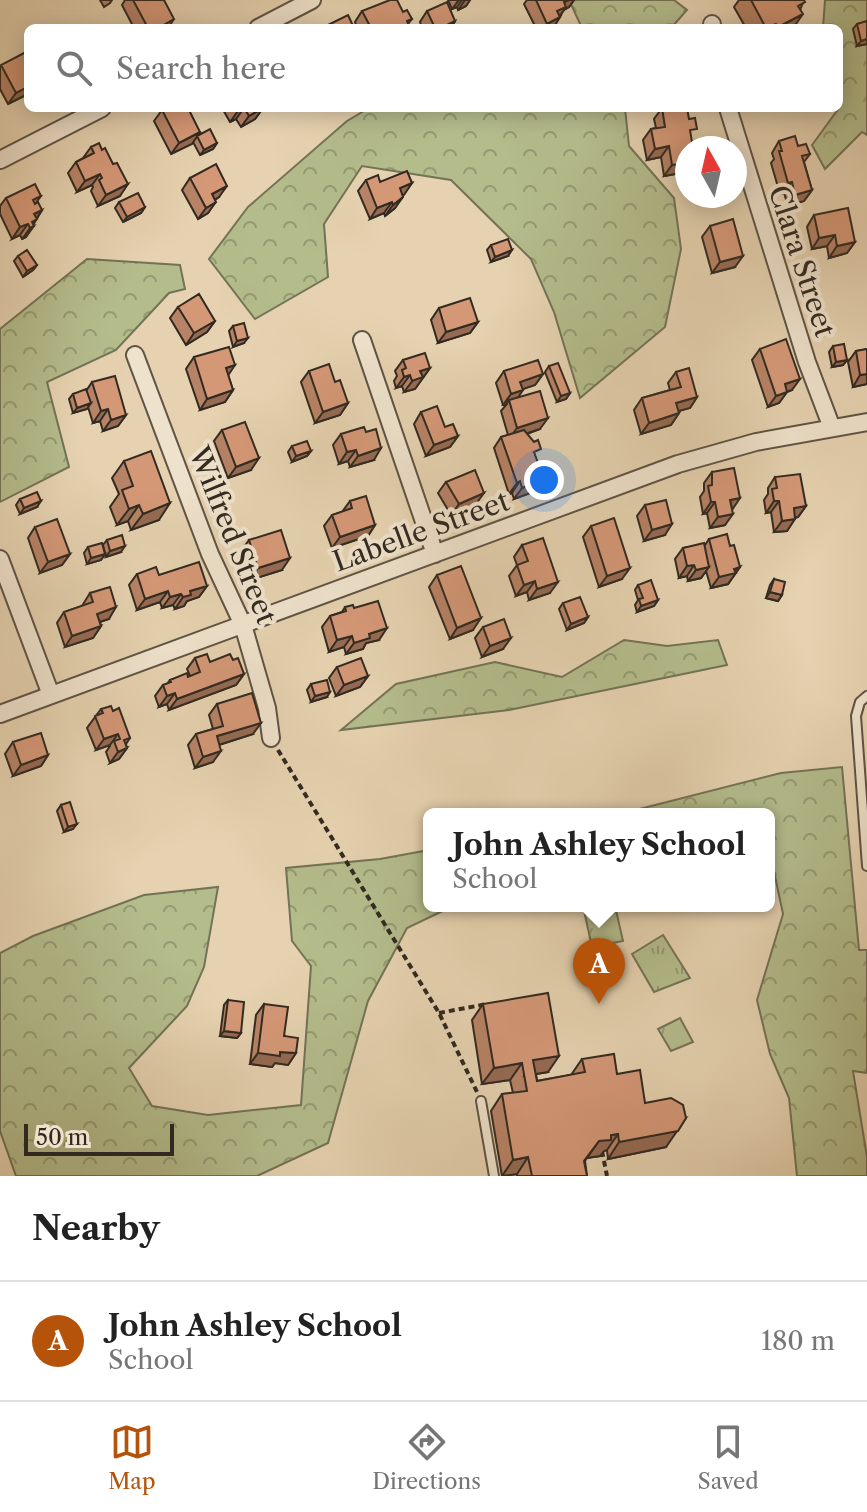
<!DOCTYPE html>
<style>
:root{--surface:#fff;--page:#f6f6f6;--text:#222;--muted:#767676;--line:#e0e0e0;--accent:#b45309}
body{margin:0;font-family:"Libre Caslon Text",serif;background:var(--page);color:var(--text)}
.compass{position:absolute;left:675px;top:136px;width:72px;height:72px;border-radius:50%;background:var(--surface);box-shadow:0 4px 20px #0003;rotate:352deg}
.scale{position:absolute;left:24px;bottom:20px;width:150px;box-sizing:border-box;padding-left:8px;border:4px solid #322a21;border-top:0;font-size:22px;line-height:28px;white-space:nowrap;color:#322a21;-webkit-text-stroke:6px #efe2cc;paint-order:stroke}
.you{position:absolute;left:544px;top:480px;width:28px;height:28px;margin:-20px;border:6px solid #fff;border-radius:50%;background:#1a73e8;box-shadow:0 0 0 12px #1a73e833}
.badge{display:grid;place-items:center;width:52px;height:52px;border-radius:50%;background:var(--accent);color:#fff;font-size:26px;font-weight:700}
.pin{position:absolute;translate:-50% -66px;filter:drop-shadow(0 2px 4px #0008)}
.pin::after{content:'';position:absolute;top:42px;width:28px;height:24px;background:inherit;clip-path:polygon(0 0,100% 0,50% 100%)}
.popup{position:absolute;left:423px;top:808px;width:352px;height:104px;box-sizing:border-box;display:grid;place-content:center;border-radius:12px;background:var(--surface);filter:drop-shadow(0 2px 6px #0005);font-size:26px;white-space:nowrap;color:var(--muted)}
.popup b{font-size:30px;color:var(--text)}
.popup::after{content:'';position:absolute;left:50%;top:100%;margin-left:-16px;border:16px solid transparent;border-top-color:var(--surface)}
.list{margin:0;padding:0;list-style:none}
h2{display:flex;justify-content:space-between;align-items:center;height:104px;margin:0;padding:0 32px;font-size:34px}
h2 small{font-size:26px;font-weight:400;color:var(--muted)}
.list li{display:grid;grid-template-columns:52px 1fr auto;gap:24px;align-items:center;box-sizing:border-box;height:120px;padding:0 32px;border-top:2px solid var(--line)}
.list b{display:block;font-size:30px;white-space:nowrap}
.list p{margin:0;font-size:26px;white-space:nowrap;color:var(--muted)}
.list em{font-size:26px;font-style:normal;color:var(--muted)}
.icon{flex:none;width:44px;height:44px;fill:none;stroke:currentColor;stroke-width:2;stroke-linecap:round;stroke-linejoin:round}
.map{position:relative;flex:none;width:867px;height:1176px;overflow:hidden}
.search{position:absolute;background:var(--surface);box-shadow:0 4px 20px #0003;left:24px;right:24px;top:24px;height:88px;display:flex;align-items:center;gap:20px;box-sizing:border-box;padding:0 28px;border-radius:12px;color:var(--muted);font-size:30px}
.sheet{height:224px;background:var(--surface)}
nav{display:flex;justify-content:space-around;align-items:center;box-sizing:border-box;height:112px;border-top:2px solid var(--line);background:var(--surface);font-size:22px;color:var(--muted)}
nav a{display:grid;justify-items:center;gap:4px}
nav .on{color:var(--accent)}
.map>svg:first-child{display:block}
.forest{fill:url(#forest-crowns);stroke:#737356;stroke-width:2}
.park{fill:url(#park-tufts);stroke:#737356;stroke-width:2}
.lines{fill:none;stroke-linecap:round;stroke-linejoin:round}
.service-casing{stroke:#5f5445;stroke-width:12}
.minor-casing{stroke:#5f5445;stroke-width:20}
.path{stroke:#322a21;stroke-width:4;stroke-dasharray:6 4;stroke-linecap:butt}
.service{stroke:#efe2cc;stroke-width:8}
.minor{stroke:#efe2cc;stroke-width:16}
.wall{fill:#b78366;stroke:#322a21;stroke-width:2}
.shaded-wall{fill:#956a53;stroke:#322a21;stroke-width:2}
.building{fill:#d59877;stroke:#322a21;stroke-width:2}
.labels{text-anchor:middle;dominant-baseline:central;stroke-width:8;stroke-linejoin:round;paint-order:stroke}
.street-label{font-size:28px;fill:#322a21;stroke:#efe2cc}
</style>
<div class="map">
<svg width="867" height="1176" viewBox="0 0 867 1176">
<defs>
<pattern id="forest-crowns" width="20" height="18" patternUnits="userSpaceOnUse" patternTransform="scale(2)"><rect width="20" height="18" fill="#b4bc8c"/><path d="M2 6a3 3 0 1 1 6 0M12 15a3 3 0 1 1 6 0" fill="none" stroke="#939972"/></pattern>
<pattern id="park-tufts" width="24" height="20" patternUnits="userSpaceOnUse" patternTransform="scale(2)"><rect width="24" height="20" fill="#b4bc8c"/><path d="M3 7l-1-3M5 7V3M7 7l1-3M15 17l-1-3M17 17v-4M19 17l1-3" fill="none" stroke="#939972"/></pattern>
</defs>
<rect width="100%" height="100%" fill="#e6d2b0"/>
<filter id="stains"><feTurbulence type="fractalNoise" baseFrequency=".0025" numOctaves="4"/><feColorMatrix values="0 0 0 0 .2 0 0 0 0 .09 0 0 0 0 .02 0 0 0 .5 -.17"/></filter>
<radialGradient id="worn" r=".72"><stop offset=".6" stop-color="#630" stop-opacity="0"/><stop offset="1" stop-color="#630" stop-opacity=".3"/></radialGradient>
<!-- forest -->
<path class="forest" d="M 569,0 L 674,0 L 687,10 L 671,28 L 582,28 Z
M 825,0 L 867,0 L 867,135 L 862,132 L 825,169 L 812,145 L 839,108 L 839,28 L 823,28 Z
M 369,108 L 625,108 L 629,146 L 674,198 L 681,249 L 665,327 L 580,398 L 554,312 L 531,259 L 451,180 L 362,166 L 324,224 L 328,277 L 255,319 L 209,259 L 248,207 L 347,121 Z
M 87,259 L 180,265 L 185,289 L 169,293 L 116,350 L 47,382 L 69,467 L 0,502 L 0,329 Z
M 624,640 L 667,646 L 718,640 L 727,665 L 509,710 L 341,730 L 396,684 L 495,662 L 562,677 Z
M 842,767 L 859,950 L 867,950 L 867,1073 L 853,1071 L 867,1157 L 867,1176 L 797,1176 L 789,1098 L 770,1054 L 757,1000 L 783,914 L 772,862 L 769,860 L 769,814 L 620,814 L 781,773 Z
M 429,850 L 429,906 L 453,906 L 407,928 L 368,1001 L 328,1143 L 257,1176 L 16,1176 L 0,1131 L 0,953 L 33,936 L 144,895 L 218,887 L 204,967 L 187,1006 L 129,1068 L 152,1106 L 208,1115 L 301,1105 L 311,966 L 292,941 L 286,868 L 380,859 Z"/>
<!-- park -->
<path class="park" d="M 583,906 L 615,906 L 623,941 L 592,947 Z
M 663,935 L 690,978 L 654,992 L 632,954 Z
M 680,1018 L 693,1042 L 671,1051 L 658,1029 Z"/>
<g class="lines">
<defs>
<path id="service" d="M 867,696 L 860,702 L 856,716 L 867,866
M 481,1101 L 494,1176"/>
<path id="minor" d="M 712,24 L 712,28
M 258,28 L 312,0
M 728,108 L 807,362 L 832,428
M 0,160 L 102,108
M 362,340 L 435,554
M 135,355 L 210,554 L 243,625 L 267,708 L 271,738
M 0,559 L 51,695
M 0,714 L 678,464 L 756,442 L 867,422"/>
</defs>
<!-- service casing -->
<use href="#service" class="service-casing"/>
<!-- minor casing -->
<use href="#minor" class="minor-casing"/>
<!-- path -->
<path class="path" d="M 278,750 L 439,1013 L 477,1092
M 439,1013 L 487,1004
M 602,1151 L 607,1176"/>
<!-- service -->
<use href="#service" class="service"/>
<!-- minor -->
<use href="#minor" class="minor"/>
</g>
<!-- wall -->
<path class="wall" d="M 100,0 L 112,0 L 110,3 L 104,7 Z
M 125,0 L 164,0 L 168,28 L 134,28 L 122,5 Z
M 448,0 L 470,0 L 466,6 L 458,10 L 457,7 L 452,9 Z
M 527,0 L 574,0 L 569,7 L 564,10 L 560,16 L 560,17 L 553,28 L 536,28 L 524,4 Z
M 739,0 L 804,0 L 793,28 L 746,28 L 734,7 Z
M 362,11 L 403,12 L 412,19 L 408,24 L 410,28 L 357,28 L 355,22 Z
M 427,11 L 455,21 L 451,28 L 422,28 L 420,22 Z
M 867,21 L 867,44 L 857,46 L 853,29 L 857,24 Z
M 28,51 L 28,90 L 24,96 L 8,104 L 0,89 L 0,67 Z
M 222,108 L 263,108 L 255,119 L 241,127 L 236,119 L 230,122 Z
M 662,108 L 691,138 L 687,148 L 687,172 L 664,176 L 661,157 L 647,160 L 643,140 L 651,129 L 656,128 L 654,119 Z
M 162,110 L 200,132 L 198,135 L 217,143 L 213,149 L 200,155 L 193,142 L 171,154 L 154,121 Z
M 779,141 L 798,146 L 810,154 L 804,162 L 812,190 L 804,201 L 788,206 L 784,193 L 780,194 L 771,163 L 774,159 L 772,153 Z
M 91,147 L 120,196 L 98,206 L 91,191 L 93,187 L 92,185 L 77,192 L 68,173 L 76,162 L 83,158 Z
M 190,178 L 219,197 L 215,200 L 208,213 L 198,219 L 182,190 Z
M 366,180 L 380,182 L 412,183 L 403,195 L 395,208 L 385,216 L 384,213 L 370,219 L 358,191 Z
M 41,196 L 36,203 L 42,210 L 26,237 L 22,239 L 20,235 L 12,239 L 0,214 L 0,206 L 6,198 Z
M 119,202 L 145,207 L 141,213 L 123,222 L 115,208 Z
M 814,215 L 855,242 L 847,253 L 829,258 L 827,246 L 812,249 L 807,227 Z
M 710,226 L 735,267 L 712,273 L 702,237 Z
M 491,245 L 508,256 L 491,262 L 487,250 Z
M 18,256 L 37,265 L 33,270 L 23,277 L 14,261 Z
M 178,307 L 215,321 L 207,332 L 186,345 L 170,318 Z
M 439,308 L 478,322 L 470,333 L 438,343 L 431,320 Z
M 233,326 L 244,343 L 233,347 L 229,331 Z
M 833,346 L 847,360 L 843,365 L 832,367 L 829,352 Z
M 760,349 L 792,390 L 787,392 L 779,403 L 768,407 L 752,360 Z
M 867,349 L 867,384 L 853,387 L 848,362 L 856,351 Z
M 194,357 L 228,375 L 233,390 L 225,402 L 200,410 L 186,369 Z
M 403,360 L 430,368 L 415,389 L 404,392 L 402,386 L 396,388 L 394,381 L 397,376 L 395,371 Z
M 549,366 L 570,393 L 566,399 L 557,402 L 545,372 Z
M 309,371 L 335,382 L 348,403 L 340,415 L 315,423 L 301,382 Z
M 504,371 L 543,374 L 535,385 L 522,389 L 518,397 L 540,429 L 527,434 L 544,480 L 536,491 L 514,499 L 512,493 L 509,494 L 494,448 L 501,437 L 508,435 L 501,411 L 506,405 L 503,405 L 496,383 Z
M 676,372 L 697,397 L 690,408 L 678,411 L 679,413 L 671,425 L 641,434 L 634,410 L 642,398 L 670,390 L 668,383 Z
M 92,382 L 126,415 L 118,426 L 103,431 L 100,421 L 93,423 L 88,407 L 87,409 L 73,413 L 69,399 L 73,394 L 86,391 Z
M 421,412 L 458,436 L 450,447 L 426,456 L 414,424 Z
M 222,430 L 251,470 L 228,478 L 214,441 Z
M 341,434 L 374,460 L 350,467 L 348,461 L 339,464 L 333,445 Z
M 292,446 L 311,451 L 307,456 L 292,462 L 288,452 Z
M 124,461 L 159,520 L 131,530 L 128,521 L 117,525 L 110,507 L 119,494 L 112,478 Z
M 712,472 L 732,510 L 725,525 L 710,528 L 707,513 L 703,514 L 700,497 L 704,491 L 704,483 Z
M 775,477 L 806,506 L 798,517 L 795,518 L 787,531 L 774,532 L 771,512 L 766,513 L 764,500 L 768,494 L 768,488 Z
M 446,482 L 476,504 L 451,515 L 438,493 Z
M 20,499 L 37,507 L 20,514 L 16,505 Z
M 350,501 L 375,525 L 368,536 L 332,548 L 324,526 L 332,515 L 342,512 Z
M 645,505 L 665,535 L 644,541 L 637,516 Z
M 591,526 L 622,579 L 599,587 L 583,537 Z
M 35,527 L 70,554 L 62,565 L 40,573 L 28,538 Z
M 709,539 L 730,546 L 740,567 L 728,584 L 711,588 L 706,571 L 701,578 L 688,581 L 687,576 L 679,578 L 675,559 L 683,548 L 705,545 Z
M 107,540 L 121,552 L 106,557 L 103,545 Z
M 249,540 L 282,570 L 250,580 L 241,551 Z
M 522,545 L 550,593 L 529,600 L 527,592 L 516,596 L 509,576 L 517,565 L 514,557 Z
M 88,547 L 105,554 L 101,560 L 87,564 L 84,553 Z
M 137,574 L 159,575 L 207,586 L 199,597 L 187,601 L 184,606 L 175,609 L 173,605 L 162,608 L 160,602 L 137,610 L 129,585 Z
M 437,575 L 473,630 L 450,639 L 429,587 Z
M 774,579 L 782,595 L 778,601 L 766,598 L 770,585 Z
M 638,585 L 658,600 L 654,606 L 637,612 L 635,605 L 638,600 L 635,590 Z
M 90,593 L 109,619 L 100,622 L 101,626 L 93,638 L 65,647 L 57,623 L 64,612 L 82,606 Z
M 563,603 L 588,617 L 584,623 L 567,630 L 559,609 Z
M 345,607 L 354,608 L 379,640 L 366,643 L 363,649 L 346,654 L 344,647 L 329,652 L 322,627 L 330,616 L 342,612 Z
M 483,627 L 503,649 L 482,657 L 475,638 Z
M 195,658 L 210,662 L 233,660 L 244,674 L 236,685 L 169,710 L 167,704 L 159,707 L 155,696 L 163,685 L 167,684 L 170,680 L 190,676 L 187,669 Z
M 337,667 L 368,676 L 360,687 L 336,696 L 329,678 Z
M 311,684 L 327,697 L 311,702 L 307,690 Z
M 217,704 L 253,734 L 219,745 L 213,762 L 195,768 L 188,745 L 196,734 L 213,729 L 209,715 Z
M 101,709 L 113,711 L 130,738 L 126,744 L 127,748 L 119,759 L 110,763 L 106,752 L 110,746 L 110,745 L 96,750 L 87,728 Z
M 13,742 L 48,755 L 41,766 L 13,776 L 5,754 Z
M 61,805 L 73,829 L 64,832 L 57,811 Z
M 228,1000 L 241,1033 L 237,1038 L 220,1036 L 224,1005 Z
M 264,1004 L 296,1053 L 288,1065 L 275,1063 L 272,1067 L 250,1064 L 256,1015 Z
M 483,1004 L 548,1072 L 536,1074 L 537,1081 L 571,1075 L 582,1059 L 617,1074 L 645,1103 L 666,1147 L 608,1159 L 607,1150 L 604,1151 L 600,1156 L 587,1158 L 585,1161 L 587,1176 L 517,1176 L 517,1174 L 502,1176 L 491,1111 L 502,1094 L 513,1093 L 510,1080 L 482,1084 L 472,1020 Z"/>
<!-- shaded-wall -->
<path class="shaded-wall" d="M 459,0 L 462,0 L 457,7 L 452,9 Z
M 465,0 L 470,0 L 466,6 L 458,10 Z
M 569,0 L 574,0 L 569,7 L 564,10 L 558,18 L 549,22 L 564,2 Z
M 803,14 L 793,28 L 777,28 Z
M 560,17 L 553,28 L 544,28 L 547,24 Z
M 174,19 L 168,28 L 158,28 Z
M 455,21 L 451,28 L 441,28 Z
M 867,39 L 867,44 L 857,46 L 861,41 Z
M 28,81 L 28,90 L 24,96 L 8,104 L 16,93 Z
M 244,108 L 236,119 L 230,122 L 238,111 Z
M 263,108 L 255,119 L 241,127 L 249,116 Z
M 200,132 L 192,144 L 171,154 L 179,143 Z
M 217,143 L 213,149 L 200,155 L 204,150 Z
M 669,146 L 661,157 L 647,160 L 655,149 Z
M 687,163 L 687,172 L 664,176 L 672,165 Z
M 100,174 L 92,185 L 77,192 L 85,181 Z
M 792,182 L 784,193 L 780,194 L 788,183 Z
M 412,183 L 404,195 L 392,199 L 400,188 Z
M 128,184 L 120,196 L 98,206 L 106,195 Z
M 227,186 L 219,197 L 204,206 L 212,194 Z
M 812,190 L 804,201 L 788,206 L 795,195 Z
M 403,197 L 395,208 L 385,216 L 393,205 Z
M 216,202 L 208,213 L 198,219 L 206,208 Z
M 392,202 L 384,213 L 370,219 L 377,208 Z
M 145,207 L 141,213 L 123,222 L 127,217 Z
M 42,210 L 31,227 L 34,226 L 26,237 L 22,239 L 30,228 L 31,223 L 27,225 L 20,235 L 12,239 L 20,227 L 34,214 Z
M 835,235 L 827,246 L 812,249 L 819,238 Z
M 855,242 L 847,253 L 829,258 L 837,246 Z
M 512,250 L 508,256 L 491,262 L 495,257 Z
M 743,256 L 735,267 L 712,273 L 720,262 Z
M 37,265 L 33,270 L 23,277 L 27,271 Z
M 215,321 L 207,332 L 186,345 L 194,333 Z
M 478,322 L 470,333 L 438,343 L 446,332 Z
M 248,338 L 244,343 L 233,347 L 237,341 Z
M 847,360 L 843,365 L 832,367 L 836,362 Z
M 235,365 L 227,377 L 226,368 Z
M 430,368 L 415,389 L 404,392 L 420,371 Z
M 543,374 L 535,385 L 512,393 L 520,382 Z
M 867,374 L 867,384 L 853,387 L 860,375 Z
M 410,375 L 402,386 L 396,388 L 404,377 Z
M 800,379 L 792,390 L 777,395 L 785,384 Z
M 233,390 L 225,402 L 200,410 L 207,399 Z
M 523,390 L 515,402 L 509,400 L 506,405 L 503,405 L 511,394 Z
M 787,392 L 779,403 L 768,407 L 776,396 Z
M 570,393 L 566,399 L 557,402 L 561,396 Z
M 697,397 L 690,408 L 668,414 L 676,403 Z
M 91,403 L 87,409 L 73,413 L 77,408 Z
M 348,403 L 340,415 L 315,423 L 323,412 Z
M 108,409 L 100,421 L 93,423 L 101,411 Z
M 679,413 L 671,425 L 641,434 L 649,423 Z
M 126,415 L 118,426 L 103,431 L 111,420 Z
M 548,418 L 540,429 L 509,439 L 517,428 Z
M 458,436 L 450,447 L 426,456 L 434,445 Z
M 381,448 L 374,460 L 350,467 L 358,456 Z
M 356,450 L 348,461 L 339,464 L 347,452 Z
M 311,451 L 307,456 L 292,462 L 296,456 Z
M 259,458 L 251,470 L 228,478 L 236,467 Z
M 544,480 L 536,491 L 514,499 L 522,488 Z
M 520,481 L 512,493 L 509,494 L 517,483 Z
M 484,493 L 476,504 L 451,515 L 459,504 Z
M 740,498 L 732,510 L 730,500 Z
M 41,501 L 37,507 L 20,514 L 24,508 Z
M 774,501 L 779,501 L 771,512 L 766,513 Z
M 711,502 L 715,502 L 707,513 L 703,514 Z
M 170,503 L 159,520 L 131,530 L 143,514 Z
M 139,505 L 128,521 L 117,525 L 129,509 Z
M 806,506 L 798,517 L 786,519 L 794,508 Z
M 733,514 L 725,525 L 710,528 L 718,517 Z
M 795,519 L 787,531 L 774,532 L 782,521 Z
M 672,524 L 665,535 L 644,541 L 652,530 Z
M 375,525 L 368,536 L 332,548 L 340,537 Z
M 125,546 L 121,552 L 106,557 L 110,551 Z
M 70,554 L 62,565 L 40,573 L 48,562 Z
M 105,554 L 101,560 L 87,564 L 91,558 Z
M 290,558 L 282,570 L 250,580 L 258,568 Z
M 694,565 L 687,576 L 679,578 L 687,566 Z
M 709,567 L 701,578 L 688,581 L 696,570 Z
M 740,567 L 728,584 L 711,588 L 719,577 Z
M 630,568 L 622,579 L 599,587 L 607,576 Z
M 535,581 L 527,592 L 516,596 L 524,585 Z
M 558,582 L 550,593 L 529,600 L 537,589 Z
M 207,586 L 199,597 L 187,601 L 184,606 L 175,609 L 183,597 L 190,591 Z
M 168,591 L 160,602 L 137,610 L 145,599 Z
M 770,592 L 782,595 L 778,601 L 766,598 Z
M 181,594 L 173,605 L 162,608 L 170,597 Z
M 658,600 L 654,606 L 637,612 L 641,606 Z
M 116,607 L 109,619 L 89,625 L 97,614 Z
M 588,617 L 584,623 L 567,630 L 571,624 Z
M 481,618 L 473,630 L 450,639 L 457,628 Z
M 101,626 L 93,638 L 65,647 L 72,636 Z
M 387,628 L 379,640 L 366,643 L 363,649 L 346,654 L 354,643 L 369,634 Z
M 352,636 L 344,647 L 329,652 L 337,640 Z
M 511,638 L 503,649 L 482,657 L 490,646 Z
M 244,674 L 236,685 L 169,710 L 177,699 Z
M 368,676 L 360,687 L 336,696 L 344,685 Z
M 330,692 L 327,697 L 311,702 L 315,696 Z
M 175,693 L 167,704 L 159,707 L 167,696 Z
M 261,723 L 253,734 L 209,748 L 217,736 Z
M 118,734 L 110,745 L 96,750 L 104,739 Z
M 127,748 L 119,759 L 110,763 L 118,752 Z
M 221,751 L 213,762 L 195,768 L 203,757 Z
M 48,755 L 41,766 L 13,776 L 21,765 Z
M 77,824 L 73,829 L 64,832 L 68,827 Z
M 224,1031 L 241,1033 L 237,1038 L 220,1036 Z
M 280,1052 L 296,1053 L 288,1065 L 275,1063 L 272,1067 L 250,1064 L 258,1053 Z
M 559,1056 L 548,1072 L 524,1076 L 533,1060 Z
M 522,1063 L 510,1080 L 482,1084 L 494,1068 Z
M 686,1118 L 666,1147 L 608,1159 L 619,1142 Z
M 618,1134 L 607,1150 L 604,1151 L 600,1156 L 587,1158 L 599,1141 L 611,1135 Z
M 528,1157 L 517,1174 L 502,1176 L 513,1160 Z"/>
<!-- building -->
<path class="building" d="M 133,0 L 164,0 L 174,19 L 158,28 L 148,28 Z
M 390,0 L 397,0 L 403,12 L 407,10 L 412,19 L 407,21 L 410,28 L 371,28 L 362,11 Z
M 536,0 L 569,0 L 564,2 L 566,7 L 557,11 L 560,17 L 547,24 Z
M 751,0 L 804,0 L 805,2 L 798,6 L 803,14 L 778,27 L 776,24 L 766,28 Z
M 447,2 L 455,21 L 441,28 L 435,28 L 427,11 Z
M 348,15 L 354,28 L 322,28 Z
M 867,21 L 867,39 L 861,41 L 857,24 Z
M 28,51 L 28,87 L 16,93 L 1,65 Z
M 166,108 L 188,108 L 200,132 L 179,143 L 162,110 Z
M 244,108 L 263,108 L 249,116 Z
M 662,108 L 687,108 L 689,119 L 695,118 L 697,129 L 690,130 L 693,148 L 687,148 L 687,163 L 672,165 L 669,146 L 655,149 L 651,129 L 665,127 Z
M 210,129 L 217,143 L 204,150 L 197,136 Z
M 795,136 L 798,146 L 806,144 L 810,154 L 802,156 L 812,190 L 795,195 L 792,182 L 788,183 L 779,151 L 782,151 L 779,141 Z
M 99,143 L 102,150 L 105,148 L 113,164 L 117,163 L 128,184 L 106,195 L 99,180 L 102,178 L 100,174 L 85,181 L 76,162 L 94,153 L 91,147 Z
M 216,164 L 227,186 L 212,194 L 216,202 L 206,208 L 190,178 Z
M 407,171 L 412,183 L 400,188 L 403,197 L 393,205 L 392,202 L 377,208 L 366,180 L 378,175 L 380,182 Z
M 35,184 L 41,196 L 33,200 L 35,204 L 38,202 L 42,210 L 34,214 L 37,219 L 32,222 L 34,226 L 30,228 L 28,224 L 20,227 L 6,198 Z
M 138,193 L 145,207 L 127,217 L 119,202 Z
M 848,208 L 855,242 L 837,246 L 835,235 L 819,238 L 814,215 Z
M 733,219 L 743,256 L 720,262 L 710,226 Z
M 508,239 L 512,250 L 495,257 L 491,245 Z
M 27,250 L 37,265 L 27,271 L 18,256 Z
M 199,294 L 215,321 L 194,333 L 178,307 Z
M 470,298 L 478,322 L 446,332 L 439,308 Z
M 244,323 L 248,338 L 237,341 L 233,326 Z
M 786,339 L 800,379 L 785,384 L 787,392 L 776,396 L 760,349 Z
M 844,344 L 847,360 L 836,362 L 833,346 Z
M 229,347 L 235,365 L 226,368 L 233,390 L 207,399 L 194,357 Z
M 867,349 L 867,374 L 860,375 L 856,351 Z
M 425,353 L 430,368 L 420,371 L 423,377 L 412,381 L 410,375 L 404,377 L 402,370 L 406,368 L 403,360 Z
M 538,360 L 543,374 L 520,382 L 523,390 L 511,394 L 504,371 Z
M 558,363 L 570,393 L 561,396 L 549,366 Z
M 329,364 L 335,382 L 340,380 L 348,403 L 323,412 L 309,371 Z
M 689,368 L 697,397 L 676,403 L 679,413 L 649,423 L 642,398 L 681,387 L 676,372 Z
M 115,376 L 126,415 L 111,420 L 108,409 L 101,411 L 92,382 Z
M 86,389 L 91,403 L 77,408 L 73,394 Z
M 540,391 L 548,418 L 517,428 L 509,400 Z
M 437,406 L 445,427 L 453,424 L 458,436 L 434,445 L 421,412 Z
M 245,422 L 259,458 L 236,467 L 222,430 Z
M 364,427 L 366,432 L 376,429 L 381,448 L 358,456 L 356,450 L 347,452 L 341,434 Z
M 524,430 L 534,442 L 538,440 L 541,449 L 534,452 L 544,480 L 522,488 L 520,481 L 517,483 L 501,437 Z
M 307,441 L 311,451 L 296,456 L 292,446 Z
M 151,451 L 170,503 L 143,514 L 139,505 L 129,509 L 122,490 L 133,486 L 124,461 Z
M 734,468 L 740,498 L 730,500 L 733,514 L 718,517 L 715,502 L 711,502 L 708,486 L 712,485 L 712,472 Z
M 475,470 L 484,493 L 459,504 L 446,482 Z
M 800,474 L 806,506 L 794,508 L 795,519 L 782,521 L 779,501 L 774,501 L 772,489 L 777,488 L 775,477 Z
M 37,492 L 41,501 L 24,508 L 20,499 Z
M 366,496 L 375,525 L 340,537 L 332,515 L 352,508 L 350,501 Z
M 666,500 L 672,524 L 652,530 L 645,505 Z
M 614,518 L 630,568 L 607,576 L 591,526 Z
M 57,519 L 70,554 L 48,562 L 35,527 Z
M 281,530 L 290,558 L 258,568 L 249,540 Z
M 727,534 L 730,546 L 734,545 L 740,567 L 734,569 L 736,573 L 719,577 L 709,539 Z
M 122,535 L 125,546 L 110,551 L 107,540 Z
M 543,538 L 558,582 L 537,589 L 535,581 L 524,585 L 517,565 L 528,561 L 522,545 Z
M 102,543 L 105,554 L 91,558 L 88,547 Z
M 704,543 L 709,567 L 696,570 L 694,565 L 687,566 L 683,548 Z
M 199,562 L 207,586 L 190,591 L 191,595 L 183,597 L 181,594 L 170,597 L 168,591 L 145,599 L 137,574 L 156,567 L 159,575 Z
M 461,566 L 481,618 L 457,628 L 437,575 Z
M 774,579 L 785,582 L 782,595 L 770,592 Z
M 651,580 L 658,600 L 641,606 L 639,599 L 643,598 L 638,585 Z
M 110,587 L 116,607 L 97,614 L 101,626 L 72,636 L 64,612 L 93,602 L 90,593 Z
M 580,597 L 588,617 L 571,624 L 563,603 Z
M 378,601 L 387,628 L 369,634 L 370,638 L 354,643 L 352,636 L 337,640 L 330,616 L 346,611 L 345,607 L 353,605 L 354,608 Z
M 504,619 L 511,638 L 490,646 L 483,627 Z
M 207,654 L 210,662 L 230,654 L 233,660 L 238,658 L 244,674 L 177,699 L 175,693 L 167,696 L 163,685 L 171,682 L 170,680 L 187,673 L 188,677 L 200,672 L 195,658 Z
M 361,658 L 368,676 L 344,685 L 337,667 Z
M 327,680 L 330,692 L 315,696 L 311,684 Z
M 252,693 L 261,723 L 217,736 L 221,751 L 203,757 L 196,734 L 223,726 L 217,704 Z
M 111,706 L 113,711 L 119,708 L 130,738 L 124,740 L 127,748 L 118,752 L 114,741 L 120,739 L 118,734 L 104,739 L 95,716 L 103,713 L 101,709 Z
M 41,733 L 48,755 L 21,765 L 13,742 Z
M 70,802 L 77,824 L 68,827 L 61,805 Z
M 548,993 L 559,1056 L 533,1060 L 537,1081 L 585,1072 L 582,1059 L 614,1054 L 617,1074 L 640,1070 L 645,1103 L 671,1098 L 683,1105 L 686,1118 L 678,1131 L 619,1142 L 618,1134 L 611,1135 L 611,1140 L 599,1141 L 584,1161 L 587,1176 L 532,1176 L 528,1157 L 513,1160 L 502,1094 L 527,1091 L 522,1063 L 494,1068 L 483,1004 Z
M 228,1000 L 244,1002 L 241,1033 L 224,1031 Z
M 264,1004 L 288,1007 L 284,1036 L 298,1038 L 296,1053 L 280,1052 L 280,1056 L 258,1053 Z"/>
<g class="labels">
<!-- street labels -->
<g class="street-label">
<text transform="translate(802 261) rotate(72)">Clara Street</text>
<text transform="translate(421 531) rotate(-20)">Labelle Street</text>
<text transform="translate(233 535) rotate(68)">Wilfred Street</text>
</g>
</g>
<rect width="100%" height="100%" filter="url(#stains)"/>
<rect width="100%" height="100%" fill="url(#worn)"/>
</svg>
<svg class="compass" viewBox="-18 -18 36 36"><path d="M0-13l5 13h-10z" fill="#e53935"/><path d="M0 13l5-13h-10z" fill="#767676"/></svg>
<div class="scale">50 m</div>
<div class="you"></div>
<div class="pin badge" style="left:599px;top:1004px">A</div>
<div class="popup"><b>John Ashley School</b>School</div>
<div class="search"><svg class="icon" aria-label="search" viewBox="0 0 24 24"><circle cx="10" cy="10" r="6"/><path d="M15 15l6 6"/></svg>Search here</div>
</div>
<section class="sheet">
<h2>Nearby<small></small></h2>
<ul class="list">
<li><span class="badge">A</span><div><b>John Ashley School</b><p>School</p></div><em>180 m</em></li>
</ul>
</section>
<nav>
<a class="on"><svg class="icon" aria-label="map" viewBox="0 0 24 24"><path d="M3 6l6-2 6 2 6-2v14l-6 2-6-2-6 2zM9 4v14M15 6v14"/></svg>Map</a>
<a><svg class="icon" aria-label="directions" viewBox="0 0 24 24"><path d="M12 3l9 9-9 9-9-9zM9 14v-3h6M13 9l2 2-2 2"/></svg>Directions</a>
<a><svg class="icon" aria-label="saved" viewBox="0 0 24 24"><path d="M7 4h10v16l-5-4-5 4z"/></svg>Saved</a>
</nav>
